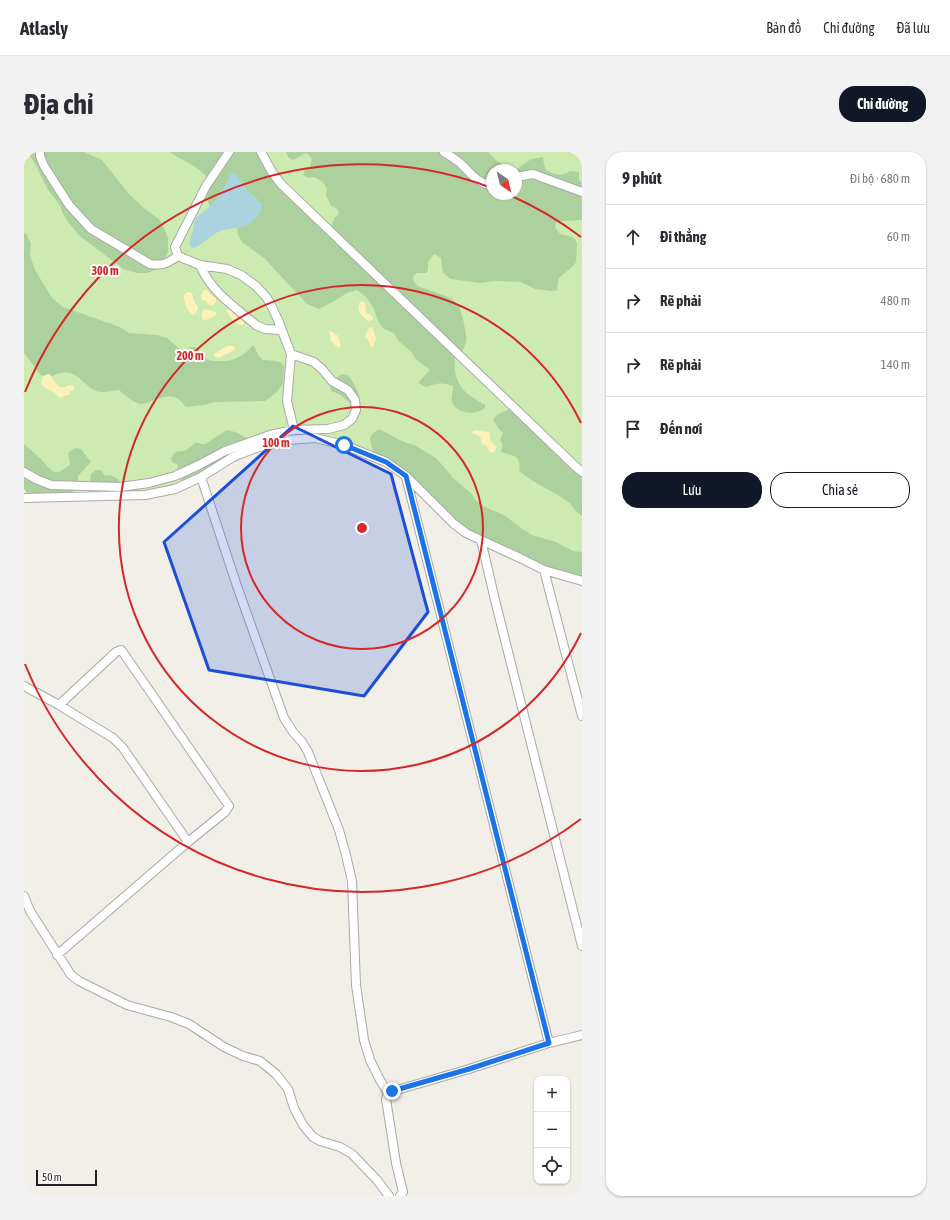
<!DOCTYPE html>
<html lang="vi">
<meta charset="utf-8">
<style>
:root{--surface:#fff;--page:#f2f2f3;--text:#2b2b33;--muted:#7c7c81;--line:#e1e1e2;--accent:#111827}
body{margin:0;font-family:"Asap Condensed",sans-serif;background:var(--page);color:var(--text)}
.controls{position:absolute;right:12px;bottom:12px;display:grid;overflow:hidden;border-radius:8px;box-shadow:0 1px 3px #0004}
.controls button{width:36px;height:36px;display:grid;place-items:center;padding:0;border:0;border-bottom:1px solid var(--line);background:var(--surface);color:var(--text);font:20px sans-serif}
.compass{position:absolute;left:462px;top:12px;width:36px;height:36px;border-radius:50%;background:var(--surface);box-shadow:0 1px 3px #0004;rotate:145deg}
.scale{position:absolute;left:12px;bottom:10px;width:61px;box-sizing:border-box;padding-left:4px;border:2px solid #222;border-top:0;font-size:11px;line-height:14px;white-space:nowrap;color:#222;-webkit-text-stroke:3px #fff;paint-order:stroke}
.stop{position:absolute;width:12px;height:12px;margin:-9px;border:3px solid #1a73e8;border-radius:50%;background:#fff}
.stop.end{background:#1a73e8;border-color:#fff;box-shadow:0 1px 4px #0008}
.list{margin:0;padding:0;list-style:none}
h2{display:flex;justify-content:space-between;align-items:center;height:52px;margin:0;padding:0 16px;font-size:17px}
h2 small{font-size:13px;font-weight:400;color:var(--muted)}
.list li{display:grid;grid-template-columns:26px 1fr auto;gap:12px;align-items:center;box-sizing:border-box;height:64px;padding:0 16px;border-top:1px solid var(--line)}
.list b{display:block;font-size:15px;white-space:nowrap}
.list em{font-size:13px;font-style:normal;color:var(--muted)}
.actions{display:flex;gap:8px;padding:12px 16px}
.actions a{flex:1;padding:9px 0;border:1px solid var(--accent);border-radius:16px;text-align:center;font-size:14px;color:var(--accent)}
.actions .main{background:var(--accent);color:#fff}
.icon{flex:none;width:22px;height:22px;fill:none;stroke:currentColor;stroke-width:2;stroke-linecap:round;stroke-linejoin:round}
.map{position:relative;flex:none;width:558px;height:1044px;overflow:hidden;border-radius:16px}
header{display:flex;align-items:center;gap:24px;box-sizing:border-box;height:56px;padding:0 20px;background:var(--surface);border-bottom:1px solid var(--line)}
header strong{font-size:19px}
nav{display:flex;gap:22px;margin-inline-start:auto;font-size:14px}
.intro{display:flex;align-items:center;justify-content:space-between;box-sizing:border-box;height:96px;padding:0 24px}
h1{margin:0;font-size:28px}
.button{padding:10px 18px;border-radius:16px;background:var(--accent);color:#fff;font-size:14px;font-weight:700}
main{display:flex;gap:24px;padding:0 24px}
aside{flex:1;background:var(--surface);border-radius:16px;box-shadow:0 1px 3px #0004}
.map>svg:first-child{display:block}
.grass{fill:#cdebb0;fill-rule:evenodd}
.forest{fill:#add19e;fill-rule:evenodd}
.sand{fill:#fff1ba}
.water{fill:#aad3df}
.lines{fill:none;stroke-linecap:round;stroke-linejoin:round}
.minor-casing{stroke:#a9a9a9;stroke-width:10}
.minor{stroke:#fff;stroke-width:8}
.route{stroke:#1a73e8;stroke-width:5}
.marked{fill:#1d4ed8;fill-opacity:0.2;stroke:#1d4ed8;stroke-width:3;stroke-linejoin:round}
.ring{fill:none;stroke:#d62828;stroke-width:2}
.centre{fill:#d62828;stroke:#fff;stroke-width:2}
.ring-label{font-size:12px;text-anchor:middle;font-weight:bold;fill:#d62828;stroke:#fff;stroke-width:4;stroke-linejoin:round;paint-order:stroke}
</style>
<header>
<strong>Atlasly</strong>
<nav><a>Bản đồ</a><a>Chỉ đường</a><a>Đã lưu</a></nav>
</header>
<div class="intro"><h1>Địa chỉ</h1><a class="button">Chỉ đường</a></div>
<main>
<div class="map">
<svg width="558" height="1044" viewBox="0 0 558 1044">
<rect width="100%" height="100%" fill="#f2efe9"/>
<!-- grass -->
<path class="grass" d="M 0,0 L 558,0 L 558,426 L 384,322 L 320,290 L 263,285 L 150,334 L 121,340 L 48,341 L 0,337 ZM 468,18 L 492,18 L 492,42 L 468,42 Z"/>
<!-- forest -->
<path class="forest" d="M 3,0 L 60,0 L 78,8 L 105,42 L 122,58 L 135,67 L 139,74 L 144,86 L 144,100 L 141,107 L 133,117 L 123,121 L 113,121 L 99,117 L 56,84 L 44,70 L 38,60 L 36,53 L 24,38 L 10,10 Z
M 146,0 L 235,0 L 239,9 L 431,201 C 431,209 430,220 433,227 C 437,240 451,247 461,253 L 461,256 C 452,263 434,263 428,250 C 427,245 429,239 429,234 C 420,230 411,231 402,235 L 394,231 L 406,218 C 402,214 397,212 393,208 C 390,205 388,200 385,198 C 377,190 375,192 370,181 L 360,177 L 355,171 L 349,155 L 343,146 L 333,138 L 323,141 L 312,148 L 295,157 L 283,152 L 240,106 L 218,90 L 214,83 L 213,76 L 223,73 L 233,47 L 224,40 L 212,23 L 206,23 C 201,36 196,46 186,55 L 182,45 L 188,30 C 181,22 172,15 163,10 C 157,6 151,5 146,0 Z
M 262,0 L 464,0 C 474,11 478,14 493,17 L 507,7 L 519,5 L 520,12 L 522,18 C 532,23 536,25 546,19 L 555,20 L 555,27 L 558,32 L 558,68 L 539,69 L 532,70 L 531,75 L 536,82 L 549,85 L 553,91 L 552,110 L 549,114 L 535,126 L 533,138 L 528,139 L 511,137 L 497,130 L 470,129 L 456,131 L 427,127 L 419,121 L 417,106 L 410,102 L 404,110 L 404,118 L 402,121 L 393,121 L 390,123 L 389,128 C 394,136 397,135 405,138 C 427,146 436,146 440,172 C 443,188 444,187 437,202 L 306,76 L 311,65 L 315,62 C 314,57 312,55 307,54 L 302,43 L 303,37 L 299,30 L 290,25 L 284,26 L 279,23 L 281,18 L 286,16 L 288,7 L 284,2 L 281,1 L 277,4 L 269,8 L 264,5 ZM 468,18 L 492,18 L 492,42 L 468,42 Z
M 0,81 L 3,83 L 7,92 L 6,103 L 11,118 L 28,146 L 39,155 L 96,175 L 105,181 L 133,183 L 143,186 L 156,197 L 163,198 L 167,195 L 171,195 L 181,204 L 184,208 C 202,211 216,209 228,194 L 230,194 L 234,203 L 239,208 L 252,209 L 258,211 L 260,216 L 259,232 L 252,241 L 241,249 L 190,250 L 180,253 L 162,255 C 153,243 147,242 132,247 C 127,249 122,252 117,252 C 109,251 101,243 95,238 C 90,238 82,241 76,240 C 59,237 54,211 28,224 L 25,222 L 19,224 L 16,222 L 0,201 Z
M 319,222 L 325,224 C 330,232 336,240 336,251 L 333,254 C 325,252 325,250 319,245 C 316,242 312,241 307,239 L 306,235 C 310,229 312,224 319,222 Z
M 485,257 L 489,257 L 558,322 L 558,364 C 551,360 549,353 543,349 C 527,338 509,331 495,319 C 498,303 489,304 477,300 L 479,293 L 476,288 L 479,281 L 474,276 L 469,267 L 473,263 Z
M 355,277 L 378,289 L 392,294 L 412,306 L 420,315 L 429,326 L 448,342 L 451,348 L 463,356 L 480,363 L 497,376 L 508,383 L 532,390 L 549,399 L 557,400 L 558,401 L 558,426 L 521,416 L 444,378 L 349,302 L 346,286 L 348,282 Z
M 203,278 C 215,280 222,285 231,294 L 160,329 L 153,326 L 151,320 L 154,316 L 153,312 L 149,311 L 147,307 C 153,295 154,302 162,298 C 166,296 169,292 173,290 L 177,292 L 181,292 Z
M 0,292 L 17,307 L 24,315 L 30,320 L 35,320 L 46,313 L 44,301 L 51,296 L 57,297 L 67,310 L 54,324 L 54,328 L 48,341 L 4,343 L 0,337 Z
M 72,318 L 77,318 L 81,324 L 86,323 L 94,327 L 96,331 L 94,341 L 65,341 L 67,322 Z"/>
<!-- sand -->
<path class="sand" d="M 180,138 L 183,138 L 187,143 L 192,146 L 192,150 L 189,153 L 185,153 L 182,149 L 178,148 C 175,144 178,141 180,138 Z
M 163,140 L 168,141 L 170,149 L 174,155 L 172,161 L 169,163 C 164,160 159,149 160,143 Z
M 339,149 L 341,151 L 342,160 L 348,164 L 349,168 L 344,169 C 338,164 331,158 336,150 Z
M 206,156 L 208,157 L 209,162 C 216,165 216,164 220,171 L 219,173 L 214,173 L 209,169 L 202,158 Z
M 181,157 L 192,160 L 192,163 L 182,168 L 179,168 C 177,164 177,160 181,157 Z
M 347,175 L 349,176 L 351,184 L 353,186 L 350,190 L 350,194 L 348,195 L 346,194 L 345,189 L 341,185 L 345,176 Z
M 305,179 L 307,179 L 314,184 L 317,193 L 315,196 L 313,195 L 306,188 L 307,186 L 305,181 Z
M 203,194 L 210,194 L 211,197 C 208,201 200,202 195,206 L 190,204 L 190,202 Z
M 25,222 L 35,235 C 42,237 43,231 50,234 L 50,237 L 46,240 L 45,243 L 42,243 L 36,246 C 34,245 33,243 32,242 C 28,237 14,237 18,227 C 19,223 22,223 25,222 Z
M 450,278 L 465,280 L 466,283 L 466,288 L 473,295 L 470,300 L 467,301 L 465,299 L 463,294 L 458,292 L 456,284 L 448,281 Z"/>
<!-- water -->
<path class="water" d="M 209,21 L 212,23 L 224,40 L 238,52 C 237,65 225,74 212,76 C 206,77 200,77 194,80 C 185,85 179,92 170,96 L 167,95 L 165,91 L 169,78 L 170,70 L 172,66 L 191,50 L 201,35 L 206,23 Z"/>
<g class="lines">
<defs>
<path id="minor" d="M 16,0 L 16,4 L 20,14 L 45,53 L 67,77 L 126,112 C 140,114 143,111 154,104
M 205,0 L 182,34 L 151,95 L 154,104 L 176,113 L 203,117 L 217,123 L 232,134 L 243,146 L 247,153 L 254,168 L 267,202 L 263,249 L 270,278
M 237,0 L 248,20 L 257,32 L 552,315 L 558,320
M 420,0 C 425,3 431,7 436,11 C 444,18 456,35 468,32
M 492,25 L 509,22 L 558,40
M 176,113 C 187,140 211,155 232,173 L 241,177 L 257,178
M 0,320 L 12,327 L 27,333 L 96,335 L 125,331 L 151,324 L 173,314 L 201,299 L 246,283 L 270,278 L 304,277 L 320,273 L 328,267 L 332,258 L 331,248 L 324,238 L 308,229 L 298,217 L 290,210 L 267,202
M 177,325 L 213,434 L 260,566 L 269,580 L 278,590 L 284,600 L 315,678 L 322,703 L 328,729 L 332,833 L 340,888 L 346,908 L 356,928 L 364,941
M 382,325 L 525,891
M 0,346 L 121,343 L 151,337 L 177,325 L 209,305 L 232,296 L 264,288 L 291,286 L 320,293 L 362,310 L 382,324 L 430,372 L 442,381 L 457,388 L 496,406 L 520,418 L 558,429
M 457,388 L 471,448 L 558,794
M 520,418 L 558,564
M 0,534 L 35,553 L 89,586 L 99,596 L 164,690
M 0,744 L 6,759 L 47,823 L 55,829 L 103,853 L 147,865 L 165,872 L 200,895 L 219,904 L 236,909 L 252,922 L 264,937 L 270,956 L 279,973 L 289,985 L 296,989 L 316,995 L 328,1002 L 353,1028 L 365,1044
M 33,803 L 164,690 L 201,660 L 205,654 L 98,499 L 97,498 L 92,500 L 35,553
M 376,1044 L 379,1040 L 372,1011 L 362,947 L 364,941 L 373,938 L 445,917 L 525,891 L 558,883"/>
</defs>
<!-- minor casing -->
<use href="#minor" class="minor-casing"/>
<!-- minor -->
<use href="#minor" class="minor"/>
</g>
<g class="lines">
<!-- route -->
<path class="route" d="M 320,293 L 362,310 L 382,324 L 525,891 L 445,917 L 368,939"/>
</g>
<!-- marked area -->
<path class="marked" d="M 269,274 L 367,322 L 404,460 L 340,544 L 185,518 L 140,390 Z"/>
<!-- distance rings -->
<g class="ring">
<circle cx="338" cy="376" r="121"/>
<path d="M557 481A243 243 0 1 1 557 271"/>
<path d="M557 667A364 364 0 0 1 1 512M1 240A364 364 0 0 1 465 35M483 42A364 364 0 0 1 557 85"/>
</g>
<circle cx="338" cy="376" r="6" class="centre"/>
<g class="ring-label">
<text x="81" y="123">300 m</text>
<text x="166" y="208">200 m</text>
<text x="252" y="295">100 m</text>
</g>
</svg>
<div class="controls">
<button>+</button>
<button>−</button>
<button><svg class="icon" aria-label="locate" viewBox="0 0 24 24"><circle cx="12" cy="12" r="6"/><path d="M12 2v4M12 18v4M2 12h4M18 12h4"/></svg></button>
</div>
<svg class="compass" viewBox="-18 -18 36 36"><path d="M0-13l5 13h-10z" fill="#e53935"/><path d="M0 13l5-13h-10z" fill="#7c7c81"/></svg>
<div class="scale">50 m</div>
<div class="stop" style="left:320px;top:293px"></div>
<div class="stop end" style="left:368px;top:939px"></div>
</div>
<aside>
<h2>9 phút<small>Đi bộ · 680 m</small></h2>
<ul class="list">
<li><svg class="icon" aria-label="ahead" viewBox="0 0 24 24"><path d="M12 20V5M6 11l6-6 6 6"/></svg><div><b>Đi thẳng</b></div><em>60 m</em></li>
<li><svg class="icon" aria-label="right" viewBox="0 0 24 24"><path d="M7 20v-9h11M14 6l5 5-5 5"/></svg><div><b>Rẽ phải</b></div><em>480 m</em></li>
<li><svg class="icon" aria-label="right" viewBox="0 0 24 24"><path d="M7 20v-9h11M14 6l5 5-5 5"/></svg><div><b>Rẽ phải</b></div><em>140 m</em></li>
<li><svg class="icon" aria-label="arrive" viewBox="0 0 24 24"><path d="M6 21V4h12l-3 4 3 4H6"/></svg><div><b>Đến nơi</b></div></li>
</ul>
<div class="actions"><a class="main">Lưu</a><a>Chia sẻ</a></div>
</aside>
</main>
